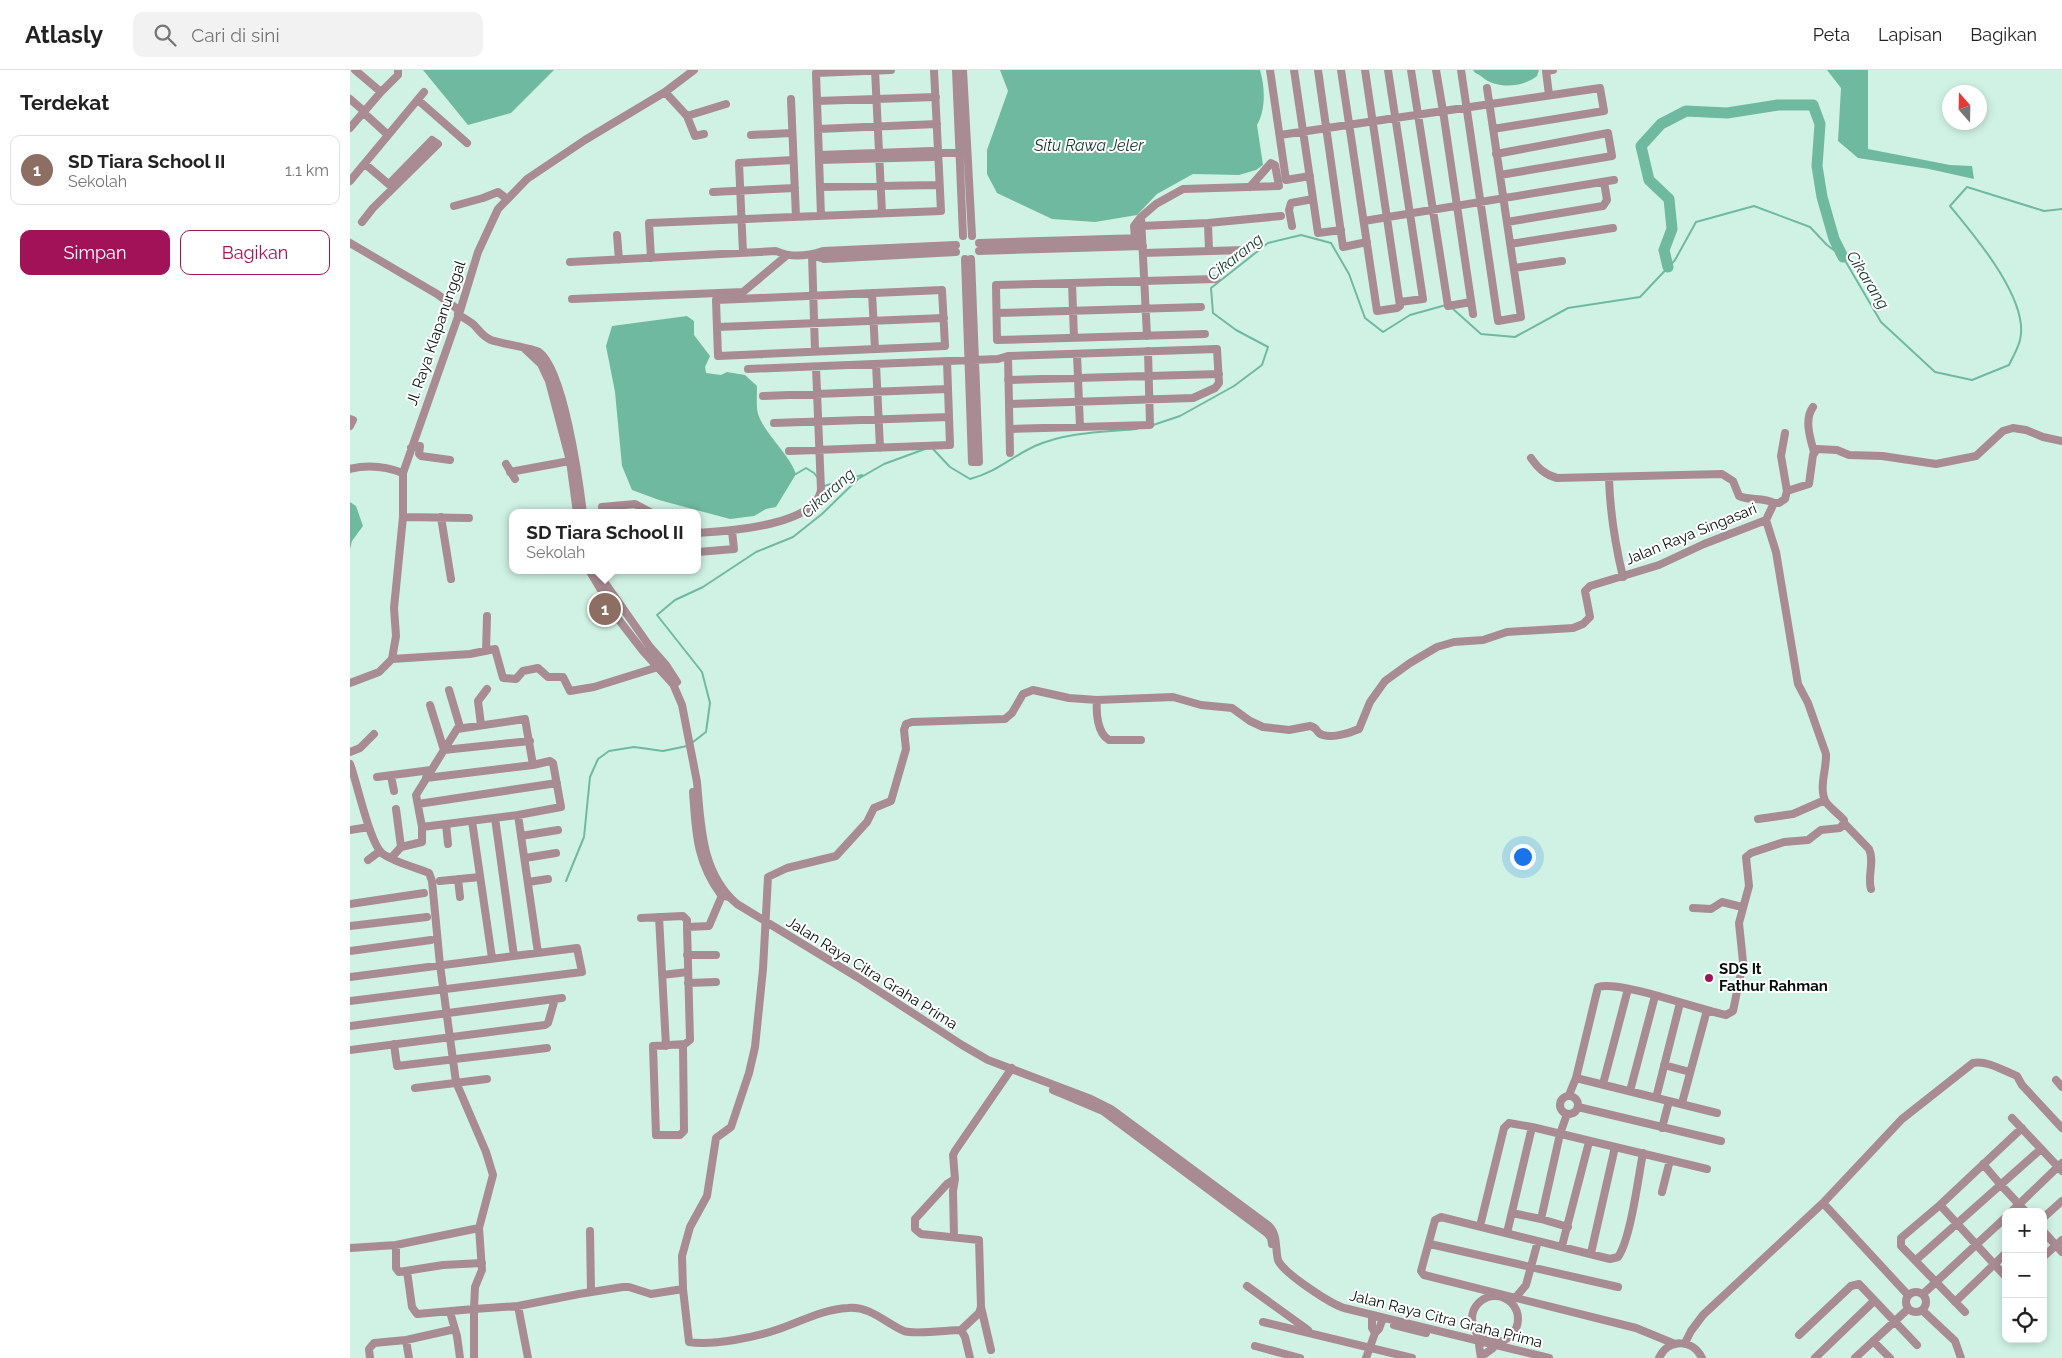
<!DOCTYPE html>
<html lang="id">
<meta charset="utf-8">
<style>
:root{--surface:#fff;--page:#f2f2f2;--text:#222;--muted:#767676;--line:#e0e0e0;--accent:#a11258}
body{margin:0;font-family:Raleway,sans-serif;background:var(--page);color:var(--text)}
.controls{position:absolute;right:15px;bottom:15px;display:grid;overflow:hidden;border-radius:10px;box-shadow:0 2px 8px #0003}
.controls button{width:45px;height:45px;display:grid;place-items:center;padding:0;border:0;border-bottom:1px solid var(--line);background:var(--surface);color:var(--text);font:25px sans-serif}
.compass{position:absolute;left:1592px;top:15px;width:45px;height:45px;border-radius:50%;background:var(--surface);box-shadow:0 2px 8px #0003;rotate:340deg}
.you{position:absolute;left:1172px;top:786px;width:18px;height:18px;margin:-12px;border:4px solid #fff;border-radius:50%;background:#1a73e8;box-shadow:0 0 0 8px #1a73e833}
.badge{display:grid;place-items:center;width:32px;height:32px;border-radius:50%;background:var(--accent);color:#fff;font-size:16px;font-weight:700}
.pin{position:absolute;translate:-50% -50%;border:2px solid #fff;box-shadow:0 1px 5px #0006}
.popup{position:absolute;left:159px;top:439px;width:192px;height:65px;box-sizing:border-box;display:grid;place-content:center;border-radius:10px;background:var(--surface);filter:drop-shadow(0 1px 4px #0005);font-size:16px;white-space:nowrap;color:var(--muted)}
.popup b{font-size:19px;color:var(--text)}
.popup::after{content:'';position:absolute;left:50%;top:100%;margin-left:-10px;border:10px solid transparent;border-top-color:var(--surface)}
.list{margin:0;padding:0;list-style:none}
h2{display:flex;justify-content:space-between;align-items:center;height:65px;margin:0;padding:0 20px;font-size:21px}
h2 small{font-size:16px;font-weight:400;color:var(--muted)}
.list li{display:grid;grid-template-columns:32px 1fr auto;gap:15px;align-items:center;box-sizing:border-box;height:70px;margin:0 10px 10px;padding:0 10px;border:1px solid var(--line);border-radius:10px}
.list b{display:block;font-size:19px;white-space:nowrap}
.list p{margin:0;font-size:16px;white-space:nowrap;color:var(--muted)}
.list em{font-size:16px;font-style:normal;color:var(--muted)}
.actions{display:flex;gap:10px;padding:15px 20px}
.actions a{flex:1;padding:11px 0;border:1px solid var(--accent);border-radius:10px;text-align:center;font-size:18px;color:var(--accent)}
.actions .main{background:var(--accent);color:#fff}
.icon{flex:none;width:28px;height:28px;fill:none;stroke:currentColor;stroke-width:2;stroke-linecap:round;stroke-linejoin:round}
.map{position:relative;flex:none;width:1712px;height:1288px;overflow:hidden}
header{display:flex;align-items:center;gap:30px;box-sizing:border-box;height:70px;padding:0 25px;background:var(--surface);border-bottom:1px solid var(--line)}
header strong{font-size:24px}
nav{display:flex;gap:28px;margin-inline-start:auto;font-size:18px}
.search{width:350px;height:45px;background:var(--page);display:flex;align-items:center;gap:12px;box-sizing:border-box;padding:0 18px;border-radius:10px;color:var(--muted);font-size:19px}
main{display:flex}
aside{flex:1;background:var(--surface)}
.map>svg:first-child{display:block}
.water{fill:#70b9a1}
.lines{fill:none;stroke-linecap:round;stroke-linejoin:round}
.stream{stroke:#70b9a1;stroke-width:2}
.river{stroke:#70b9a1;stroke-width:11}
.minor{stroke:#a88b93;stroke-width:8}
.poi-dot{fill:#a11258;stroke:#fff;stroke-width:2}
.labels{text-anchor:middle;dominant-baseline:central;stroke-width:4;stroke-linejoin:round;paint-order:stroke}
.street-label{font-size:15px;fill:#040f0b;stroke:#fff}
.poi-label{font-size:15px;font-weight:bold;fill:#040f0b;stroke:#fff;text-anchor:start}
.water-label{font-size:16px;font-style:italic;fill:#16382e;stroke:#fff}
</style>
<header>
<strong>Atlasly</strong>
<div class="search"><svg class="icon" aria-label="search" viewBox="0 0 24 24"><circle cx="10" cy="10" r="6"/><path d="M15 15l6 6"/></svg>Cari di sini</div>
<nav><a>Peta</a><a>Lapisan</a><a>Bagikan</a></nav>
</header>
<main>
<aside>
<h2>Terdekat<small></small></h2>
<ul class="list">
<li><span class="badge" style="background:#8d6e63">1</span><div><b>SD Tiara School II</b><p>Sekolah</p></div><em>1.1 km</em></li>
</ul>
<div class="actions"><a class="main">Simpan</a><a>Bagikan</a></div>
</aside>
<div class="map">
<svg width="1712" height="1288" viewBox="0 0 1712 1288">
<rect width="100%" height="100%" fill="#d0f2e5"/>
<!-- water -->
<path class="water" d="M 73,0 L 204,0 L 161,43 L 118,55 Z
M 650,0 L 910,0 C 915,17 916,40 907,55 L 913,95 L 906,100 L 889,105 L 843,104 L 807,124 L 787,145 L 745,152 L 702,149 L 647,123 L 637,104 L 637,80 L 658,21 Z
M 1123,0 L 1189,0 L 1187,6 C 1172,18 1146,19 1132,7 C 1128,3 1126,5 1123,0 Z
M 1477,0 L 1518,0 L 1518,79 L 1600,95 L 1622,96 L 1624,109 L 1579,99 L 1508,88 L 1488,71 L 1491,18 Z
M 337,246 L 344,251 L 344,265 L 360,286 L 355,297 L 356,303 L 371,305 L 377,302 L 395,305 L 407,316 C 407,325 406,336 408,344 C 416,366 438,382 446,404 L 426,437 L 416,439 L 404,446 L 380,449 L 309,430 L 282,420 L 272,396 L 265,322 L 256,276 L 262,256 Z
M 0,432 L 6,436 L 13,456 L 2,471 L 0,479 Z"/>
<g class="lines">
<!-- stream -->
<path class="stream" d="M 1102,238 L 1131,264 L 1165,267 L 1218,238 L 1290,227 L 1325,190 L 1346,152 L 1404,136 L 1460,157 L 1477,175 L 1493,187 L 1531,252 L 1585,302 L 1622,310 L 1659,295 C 1663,287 1668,278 1670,270 C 1680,230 1624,165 1600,136 L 1617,117 L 1694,141 L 1712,139
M 803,355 L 830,346 L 884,316 L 912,295 L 918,277 L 886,260 L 863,243 L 861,218 L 918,173 L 951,165 L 981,173 L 999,204 L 1015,248 L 1033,262 L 1060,245 L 1096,235
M 583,379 L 600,397 L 620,409 C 647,402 661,387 685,376 C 716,362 753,362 787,359
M 446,404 L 456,398 L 464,403 L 468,408
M 474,416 L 512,405
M 343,672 L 356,662 L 360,633 L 352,602 L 307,545 L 325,530 L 353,517 L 406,482 L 443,467 L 472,444 L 508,409 L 534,394 L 575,379
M 216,811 L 234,767 L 240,707 L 248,689 L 259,681 L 284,677 L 313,681 L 337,676"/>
<!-- river -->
<path class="river" d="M 1318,197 L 1314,180 L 1322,159 L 1319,129 L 1299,110 L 1291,76 L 1311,54 L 1336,41 L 1377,43 L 1428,35 L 1463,35 L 1470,54 L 1467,96 L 1472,127 L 1484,169 L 1493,187"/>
<!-- minor -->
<path class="minor" d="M 5,0 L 31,22
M 525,0 L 532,143
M 606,0 L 613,166
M 613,0 L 622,166
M 920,0 L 936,110 L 960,106
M 944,0 L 968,163 L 991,160
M 968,0 L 993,177 L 1017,172
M 991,0 L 1027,241 L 1047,238 L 1050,236 L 1015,0
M 1038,0 L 1073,229 L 1050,232
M 1061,0 L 1098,236 L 1121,232
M 1086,0 L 1093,41 L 1250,18 L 1254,41 L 1143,59
M 1111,0 L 1148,251 L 1171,247 L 1137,18
M 315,22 L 337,46 L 345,66 L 354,64
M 1199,25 L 1196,1 L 1203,0
M 0,29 L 15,42
M 441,29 L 446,147
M 68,30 L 117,73
M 467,31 L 586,27
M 14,43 L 38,65
M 337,46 L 376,34
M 0,58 L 31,22 L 48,5 L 48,0
M 468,59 L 587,54
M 401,65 L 442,63
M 930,65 L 1093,41 L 1123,244
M 1146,84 L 1258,63 L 1262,86 L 1150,105
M 469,85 L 582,81 L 588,83 L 614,83
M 469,90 L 583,87 L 588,83
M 15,94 L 42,117
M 0,111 L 74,22
M 470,117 L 589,115
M 363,122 L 445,118
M 104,136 L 133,128 L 148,122 L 157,129
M 471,146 L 466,3 L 541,0
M 1014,151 L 1264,110
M 12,152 L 23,138 L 88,74 L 82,70 L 39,114
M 1157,152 L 1253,136 L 1257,130 L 1254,112
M 858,153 L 859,181
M 792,156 L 858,153 L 931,146
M 942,156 L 939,140 L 941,133 L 963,129
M 267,165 L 269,190
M 785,168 L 784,156 L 791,147
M 0,173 L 87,224 L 110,241
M 629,173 L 792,168
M 1160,174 L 1263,158
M 629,181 L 793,176
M 393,183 L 389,93 L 443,90
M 793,183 L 895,180
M 462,185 L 474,189 L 606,182
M 462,185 L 465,281
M 301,188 L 299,153 L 591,141 L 584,0
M 615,189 L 622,392 L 629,392 L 621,189
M 220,192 L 426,181 C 441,188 458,186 473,181 L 606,175
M 1164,198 L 1212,191
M 722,213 L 724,268
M 592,220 L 595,276 L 368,286 L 366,230 Z
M 522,223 L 525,279
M 222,229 L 393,222 L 436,186
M 647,243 L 851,237
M 108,244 C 113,248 120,251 124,255 C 130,261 132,266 141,270 C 152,274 183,278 189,282 C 214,300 229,411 233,443
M 367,257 L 594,248
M 855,264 L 647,270 L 646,215 L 866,209
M 797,266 L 791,147 L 806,134 L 833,119 L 929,116 L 925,95 L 921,93 L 900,117
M 175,279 L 191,294 L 199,311 L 220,391 L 227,443
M 727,284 L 730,357
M 658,286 L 660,383
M 526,294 L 530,378
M 398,299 L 648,289 L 658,286 L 867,279 L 869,313 L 865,318 L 843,328 L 659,334
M 658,310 L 869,304
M 413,326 L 598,319
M 1463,337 C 1454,349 1460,368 1464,382
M 0,349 L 3,350 L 0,356
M 424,353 L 599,347
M 660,359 L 800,355 L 798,281
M 1435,363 L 1431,386 L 1437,421
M 61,378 L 70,376 L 69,384 L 71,386 L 100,390
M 439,381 L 600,375 L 597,291
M 1181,388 C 1188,398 1195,405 1207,408 L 1372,404 L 1383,411 L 1389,426 C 1401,431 1412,427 1424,433
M 156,394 L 165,409
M 0,399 C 19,394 35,396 53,403
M 160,402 L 225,390
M 1259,408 C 1260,442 1265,474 1273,507
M 252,437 L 285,434 L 302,443
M 53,447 L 119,448
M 91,447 L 101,509
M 348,463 C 377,461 465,456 471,420 L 466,297
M 348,482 L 384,479 L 382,461
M 239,500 L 269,550 L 293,581 L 323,614 L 332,635 L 347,712 C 351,756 351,803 387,834 L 507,907 L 612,975 L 638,990 L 741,1029 L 761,1039 L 919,1156 C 928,1165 925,1178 928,1190 C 933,1203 981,1234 994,1238 L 1199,1288
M 246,500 L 300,577 L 316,595 L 327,612
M 136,581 L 137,546
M 42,589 L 120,584 L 145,579 L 153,608 L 166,609 L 173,601 L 188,598 L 198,607 L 213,607 L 220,621 L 244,617 L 308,597
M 0,613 L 29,602 L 42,589 L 46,566 L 44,538 L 53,447 L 53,403 L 110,241 L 128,182 L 148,139 L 177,109 L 235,70 L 315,22 L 344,0
M 99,620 L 110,657
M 747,630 C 746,642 747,663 759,670 L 791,670
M 80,635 L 94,680 L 180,671
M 131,655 L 128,631 L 137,619
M 0,682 L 10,678 L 24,664
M 0,694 C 7,712 20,775 33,784 C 46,793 65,797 79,803 L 82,811 L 90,895 L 106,1012 L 136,1082 L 143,1105 L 129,1158 L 132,1200 L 125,1217 L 124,1239 L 168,1236 L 229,1224 L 273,1217 L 279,1217 L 301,1224 L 333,1219
M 41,706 L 44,721
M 27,707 L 81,700
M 76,708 L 183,695
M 343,722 C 346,762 346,791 371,825 L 379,827
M 68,734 L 207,713
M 46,739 L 51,777
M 168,745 L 188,883
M 145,748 L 164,886
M 1408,749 L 1443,744 L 1475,730
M 122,751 L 142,888
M 1494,753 L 1519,779 C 1525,792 1517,806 1521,819
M 96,754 L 98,774
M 0,760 L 19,757
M 171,766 L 208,760
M 41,788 L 51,777 L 72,772 L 72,757 L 66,725 L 107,659 L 175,649 L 183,695 L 200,691 L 203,693 L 211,737 L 168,745 L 72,757
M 175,788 L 206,783
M 18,790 L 30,781
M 108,809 L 110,827
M 90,811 L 130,807
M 178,812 L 198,809
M 0,834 L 74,823
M 1343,838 L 1361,839 L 1372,832 L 1392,837
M 309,847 L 316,976
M 291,848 L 333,846 L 337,850 L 337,857 L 340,970 L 335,974 L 303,976 L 306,1065 L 330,1065 L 334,1061 L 333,975
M 0,856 L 77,847
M 337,857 L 359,856 L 373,823
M 0,881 L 81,870
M 337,885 L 366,885
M 312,905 L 338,902
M 0,907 L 227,878 L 232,902 L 0,931
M 338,913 L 366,912
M 0,956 L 212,928
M 44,974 L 47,996 L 197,978
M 0,980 L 195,955 L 198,953 L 205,929
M 1314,995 L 1340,1002
M 662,998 L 605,1081 L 603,1085 L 605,1109 L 597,1114 L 565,1149 L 565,1159 L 571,1164 L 629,1170 L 631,1237 L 629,1243 L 611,1260 C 599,1260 564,1265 554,1261 C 535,1253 521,1236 498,1238 C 474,1239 452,1251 429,1259 C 406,1267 363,1276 339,1272 L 333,1219 L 332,1186 L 340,1157 L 357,1126 L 366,1068 L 381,1057 L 399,1003 L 405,977 L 413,899 L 418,807 L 437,798 L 486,786 L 517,752 L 524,738 L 541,731 L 556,679 L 554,660 L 556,654 L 562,652 L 655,649 L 662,643 L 673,624 L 683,620 L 719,628 L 747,630 L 823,627 L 851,635 L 882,638 L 900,651 L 913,657 L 939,660 L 960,656 C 966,657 966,660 969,663 C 978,670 1000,663 1009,659 L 1020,632 L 1035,611 L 1060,593 L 1087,577 L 1104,572 L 1133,570 L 1157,562 L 1223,558 L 1233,554 L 1240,547 L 1235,521 L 1240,516 L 1309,495 L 1354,474 L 1416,450 L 1424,433 L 1429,433 L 1435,429 L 1437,421 L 1459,414 L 1463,385 L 1467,379 L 1487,380 L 1499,385 L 1532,386 L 1586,394 L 1626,386 L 1653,361 L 1663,358 L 1676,360 L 1693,367 L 1712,371
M 1226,1008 L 1367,1043
M 1706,1010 L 1712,1017
M 1253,1014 L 1278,919
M 65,1018 L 137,1009
M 703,1020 L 753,1041 L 917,1163 L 921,1168 L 922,1174
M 1280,1021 L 1305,926
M 1219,1025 L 1226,1008 L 1248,917 C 1269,910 1350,940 1376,945 L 1383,941 L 1393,892 L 1389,853 L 1399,816 L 1396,787 L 1401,783 L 1434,772 L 1458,770 L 1471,760 L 1490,758 L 1494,753 L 1494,750 C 1489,744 1481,739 1476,732 C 1468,719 1477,698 1476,684 L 1458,633 L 1448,614 L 1426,482 L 1416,450
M1210 1035a9 9 0 1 1 18 0a9 9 0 1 1-18 0Z
M 1306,1028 L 1330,933
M 1332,1033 L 1357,940
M 1228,1037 L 1371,1071
M 1662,1048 L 1712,1101
M 1312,1058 L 1319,1031
M 1293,1083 C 1288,1108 1281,1168 1268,1187 L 1260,1189 L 1091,1147 L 1085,1150 L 1071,1201 L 1074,1205 L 1286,1258 L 1325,1274
M 1633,1094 L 1650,1114 L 1676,1142
M 1312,1122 L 1320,1090
M 1473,1133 L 1558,1225
M 1590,1135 L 1656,1207
M 1661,1142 L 1712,1093
M 1162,1143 L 1191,1149 L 1218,1157
M 1693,1148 L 1712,1131
M 1191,1149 L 1210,1064 L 1217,1044
M 1130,1156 L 1154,1058 L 1159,1053 L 1182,1057 L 1357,1099
M 240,1161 L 241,1222
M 1693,1161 L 1712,1182
M 1157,1163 L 1182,1057
M 604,1167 L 603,1121 L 605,1109
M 1080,1174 L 1268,1217
M 46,1175 L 46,1198 L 49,1202 L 93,1195 L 132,1193
M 1212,1176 L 1239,1072
M 0,1178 L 46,1175 L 129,1158
M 1241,1183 L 1265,1077
M 1693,1187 L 1712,1170
M 1566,1190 L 1691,1079
M 57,1201 L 62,1237 L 67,1244 L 124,1239 L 124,1288
M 897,1216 L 958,1260
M1556 1232a10 10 0 1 1 20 0a10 10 0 1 1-20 0Z
M 1573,1224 L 1656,1147
M1122 1249a23 23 0 1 1 46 0a23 23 0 1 1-46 0Z
M 1166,1227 L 1176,1215 L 1188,1171
M 1605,1232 L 1656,1183
M 168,1236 L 178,1288
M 631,1237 L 641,1280
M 1572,1240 L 1605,1271 L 1611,1288
M 100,1242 L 107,1266 L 110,1288
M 1615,1242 L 1551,1176 L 1551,1168 L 1590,1135 L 1672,1058
M 1022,1245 L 1022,1258 L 1025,1263
M 913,1252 L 1062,1288
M 1044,1255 L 1076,1263
M 611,1260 L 615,1267 L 620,1288
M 1449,1265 L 1501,1216 L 1509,1214 L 1567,1275
M 56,1270 L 59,1288
M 1131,1270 L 1129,1275 L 1131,1288
M 1523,1271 L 1540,1288
M 1335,1273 L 1341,1261 L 1353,1245 L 1473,1133 L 1552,1049 L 1623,993 C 1637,990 1654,1001 1667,1006 L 1672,1015 L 1712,1058
M 905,1276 L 950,1288
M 1132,1286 L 1143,1278 L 1144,1274
M 20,1288 L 19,1279 L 24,1273 L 56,1270 L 105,1259
M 1016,1288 L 1025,1263 L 1029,1259 L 1033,1248
M 1309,1288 C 1318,1268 1343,1269 1352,1288
M 1465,1288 L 1524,1231
M 1505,1288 L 1558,1239"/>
</g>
<!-- markers -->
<circle class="poi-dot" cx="1359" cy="908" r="5"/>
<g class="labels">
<!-- street labels -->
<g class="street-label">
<text transform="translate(86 263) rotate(-71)">Jl. Raya Klapanunggal</text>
<text transform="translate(1341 464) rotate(-22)">Jalan Raya Singasari</text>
<text transform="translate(522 903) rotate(32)">Jalan Raya Citra Graha Prima</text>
<text transform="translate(1096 1249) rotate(14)">Jalan Raya Citra Graha Prima</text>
</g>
<!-- poi labels -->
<g class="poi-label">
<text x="1369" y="899">SDS It<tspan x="1369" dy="17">Fathur Rahman</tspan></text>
</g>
<!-- water labels -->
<g class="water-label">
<text x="739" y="75">Situ Rawa Jeler</text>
<text transform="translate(885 187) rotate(-38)">Cikarang</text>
<text transform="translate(1518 210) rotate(58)">Cikarang</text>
<text transform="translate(478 423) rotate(-42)">Cikarang</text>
</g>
</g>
</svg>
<div class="controls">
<button>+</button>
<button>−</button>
<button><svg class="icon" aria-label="locate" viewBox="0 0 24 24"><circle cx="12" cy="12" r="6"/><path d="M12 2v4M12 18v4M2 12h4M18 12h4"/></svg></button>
</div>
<svg class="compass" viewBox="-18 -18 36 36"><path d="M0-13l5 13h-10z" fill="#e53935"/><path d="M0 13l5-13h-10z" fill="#767676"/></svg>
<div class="you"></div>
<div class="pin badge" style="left:255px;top:539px;background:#8d6e63">1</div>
<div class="popup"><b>SD Tiara School II</b>Sekolah</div>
</div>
</main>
